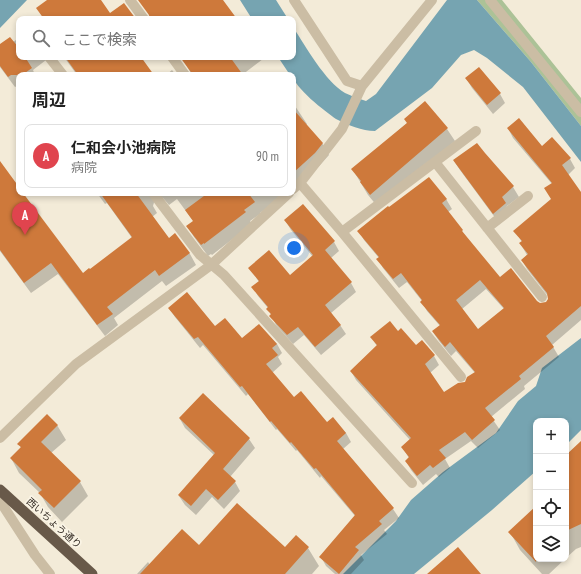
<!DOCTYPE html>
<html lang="ja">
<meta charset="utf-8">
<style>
:root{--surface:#fff;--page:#f2f2f2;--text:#222;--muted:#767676;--line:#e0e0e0;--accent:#194a5a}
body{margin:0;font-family:"PT Sans Narrow","Noto Sans JP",sans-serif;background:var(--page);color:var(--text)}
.controls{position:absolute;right:12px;bottom:12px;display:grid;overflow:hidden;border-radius:8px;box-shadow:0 2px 6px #0003}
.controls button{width:36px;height:36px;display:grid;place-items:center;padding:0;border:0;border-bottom:1px solid var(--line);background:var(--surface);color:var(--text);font:20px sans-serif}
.you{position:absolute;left:294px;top:248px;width:14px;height:14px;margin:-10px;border:3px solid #fff;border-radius:50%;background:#1a73e8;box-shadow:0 0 0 6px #1a73e833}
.badge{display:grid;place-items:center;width:26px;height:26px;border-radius:50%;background:var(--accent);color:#fff;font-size:13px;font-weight:700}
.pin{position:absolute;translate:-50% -33px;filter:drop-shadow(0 1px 2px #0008)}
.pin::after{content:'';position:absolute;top:21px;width:14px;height:12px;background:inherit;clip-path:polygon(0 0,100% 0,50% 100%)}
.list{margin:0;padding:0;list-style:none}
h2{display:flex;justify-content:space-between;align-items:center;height:52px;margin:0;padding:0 16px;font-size:17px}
h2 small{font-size:13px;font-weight:400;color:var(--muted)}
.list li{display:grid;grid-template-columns:26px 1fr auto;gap:12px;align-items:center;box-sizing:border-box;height:64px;margin:0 8px 8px;padding:0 8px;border:1px solid var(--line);border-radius:8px}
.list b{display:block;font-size:15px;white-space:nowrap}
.list p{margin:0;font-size:13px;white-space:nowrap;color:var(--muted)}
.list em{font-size:13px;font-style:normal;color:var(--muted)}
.icon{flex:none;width:22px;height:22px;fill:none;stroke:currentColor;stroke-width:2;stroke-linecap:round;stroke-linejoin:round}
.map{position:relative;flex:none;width:581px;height:574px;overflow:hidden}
.search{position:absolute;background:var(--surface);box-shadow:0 2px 6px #0003;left:16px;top:16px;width:280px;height:44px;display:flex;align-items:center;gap:10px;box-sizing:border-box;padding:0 14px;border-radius:8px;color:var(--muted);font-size:15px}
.panel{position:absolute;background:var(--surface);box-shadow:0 2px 6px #0003;left:16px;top:72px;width:280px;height:124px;border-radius:8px}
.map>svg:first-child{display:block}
.green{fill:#acc297}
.water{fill:#76a4b1}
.shadow{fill:#0003;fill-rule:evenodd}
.building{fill:#ce793b;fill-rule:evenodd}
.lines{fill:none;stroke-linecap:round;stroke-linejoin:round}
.minor{stroke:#cbbda4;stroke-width:10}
.trunk{stroke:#685949;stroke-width:11}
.labels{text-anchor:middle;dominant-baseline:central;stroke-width:3.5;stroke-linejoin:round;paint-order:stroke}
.street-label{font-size:10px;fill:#362e26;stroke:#faf4e5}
</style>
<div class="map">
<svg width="581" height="574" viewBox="0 0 581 574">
<rect width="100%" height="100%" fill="#f3ebd8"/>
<!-- green -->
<path class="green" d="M 477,0 L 502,0 L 581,98 L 581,126 L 531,62 Z"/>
<!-- water -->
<path class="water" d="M 0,0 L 27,0 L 0,28 Z
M 240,0 L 276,0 L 288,19 L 252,19 Z
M 447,0 L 477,0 L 531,62 L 581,126 L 581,162 L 523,87 L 487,58 L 474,50 L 461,55 L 432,88 L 375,131 C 362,131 348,125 336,119 C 326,112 293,87 293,75 L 290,75 L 278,57 L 293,57 L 293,27 C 306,47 325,81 345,93 C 352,96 359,99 366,101 L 376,94 Z
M 581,338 L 581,430 L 566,445 L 566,421 L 536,421 L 536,471 L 492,510 L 414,574 L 343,574 L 396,521 L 411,500 L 443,472 L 496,433 L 518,401 L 536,386 L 542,368 Z"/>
<!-- shadow -->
<path class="shadow" d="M 19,38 L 19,57 L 50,57 L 33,70 L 35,75 L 19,75 L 19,88 L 17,86 L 15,87 L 0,67 L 0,46 L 13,42 Z
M 64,57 L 143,57 L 141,59 L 153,75 L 77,75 Z
M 184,57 L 262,57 L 263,59 L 242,75 L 192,75 L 182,58 Z
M 172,70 L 176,75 L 166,75 Z
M 466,78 L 500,94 L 505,103 L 493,114 L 472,88 Z
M 425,102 L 447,129 L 455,141 L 378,207 L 368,195 L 353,170 L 407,123 Z
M 293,103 L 307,124 L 306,125 L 322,143 L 329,155 L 321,164 L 305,180 L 293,189 Z
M 508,128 L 542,147 L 570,159 L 575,168 L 568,175 L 581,201 L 581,320 L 552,345 L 559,357 L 524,386 L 525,389 L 491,417 L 500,430 L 478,448 L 471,441 L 445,459 L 450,468 L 439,477 L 436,474 L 423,485 L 411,470 L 406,461 L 409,458 L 402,447 L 410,440 L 356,380 L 351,371 L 377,346 L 371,337 L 398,332 L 415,347 L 434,356 L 439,365 L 430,373 L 443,393 L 466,382 L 475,373 L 456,351 L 451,356 L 439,341 L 433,332 L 440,326 L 427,311 L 422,302 L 422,301 L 407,282 L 399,288 L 383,268 L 378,259 L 379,258 L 364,240 L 359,231 L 389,208 L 446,199 L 452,209 L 448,212 L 462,231 L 468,240 L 500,278 L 537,302 L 543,305 L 549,300 L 548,296 L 527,269 L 522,260 L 527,255 L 520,243 L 522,242 L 515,231 L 552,200 L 552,184 L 513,138 ZM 486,289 L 504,309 L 478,330 L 462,309 Z
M 485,154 L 513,187 L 519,197 L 507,206 L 499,223 L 460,170 L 454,161 Z
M 0,163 L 19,189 L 19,193 L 22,193 L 82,274 L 89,271 L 132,238 L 107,203 L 105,204 L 97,193 L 287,193 L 260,213 L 260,214 L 250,221 L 252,224 L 212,255 L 211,254 L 208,256 L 194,237 L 187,226 L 194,222 L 177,199 L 169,205 L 163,198 L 159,197 L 155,199 L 153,206 L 157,213 L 152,217 L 169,239 L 175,235 L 190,254 L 196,265 L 166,286 L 162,281 L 114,318 L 118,325 L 105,336 L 58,274 L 31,293 L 0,251 Z
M 303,205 L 334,242 L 339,251 L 331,258 L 351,283 L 356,292 L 331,313 L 340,325 L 346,334 L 321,355 L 304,335 L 293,344 L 276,325 L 268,308 L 258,296 L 253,287 L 259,282 L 250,268 L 290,277 L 313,257 L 291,230 L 285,220 Z
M 169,308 L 242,339 L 259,325 L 277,344 L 282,353 L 278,357 L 282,364 L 272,373 L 294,399 L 327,424 L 333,418 L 346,433 L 351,442 L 343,449 L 393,509 L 399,518 L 384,530 L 387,534 L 361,555 L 364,560 L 351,574 L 335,574 L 326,566 L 321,557 L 355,516 L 321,476 L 320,478 L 297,450 L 296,451 L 277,429 L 276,430 L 248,394 L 246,396 L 203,345 L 200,348 L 175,317 Z
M 203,395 L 249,439 L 255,448 L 230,477 L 235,482 L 240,491 L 224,509 L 212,497 L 196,515 L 185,505 L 179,496 L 214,455 L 185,428 L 180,419 Z
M 57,425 L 66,440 L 51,453 L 80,482 L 88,496 L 62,522 L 48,507 L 40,493 L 19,473 L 11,458 L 21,448 L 19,444 Z
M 581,442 L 581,547 L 576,549 L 566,558 L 566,456 Z
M 536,507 L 536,559 L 565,559 L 549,574 L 542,574 L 520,550 L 510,532 Z
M 296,536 L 308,548 L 319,566 L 312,574 L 137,574 L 148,562 L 150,565 L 199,546 L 285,548 Z"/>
<!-- building -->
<path class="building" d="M 47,0 L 101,0 L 110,13 L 124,3 L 136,19 L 44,19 L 36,8 Z
M 138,0 L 223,0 L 237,19 L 150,19 L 149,15 Z
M 10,37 L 19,48 L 19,57 L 25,57 L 32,68 L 22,75 L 11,75 L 8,77 L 0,66 L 0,44 Z
M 65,57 L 141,57 L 154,75 L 78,75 Z
M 180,57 L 230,57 L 243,75 L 193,75 Z
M 479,67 L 501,93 L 487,105 L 465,78 Z
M 425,101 L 448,128 L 370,195 L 360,182 L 361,181 L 351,169 L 407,123 L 404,119 Z
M 293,109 L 323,143 L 315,153 L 293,173 Z
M 519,118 L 542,146 L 552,137 L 571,158 L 562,165 L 581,192 L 581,306 L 546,336 L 554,347 L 519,376 L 521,379 L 485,408 L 495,420 L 472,440 L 465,432 L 439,450 L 446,458 L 433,468 L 430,465 L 417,476 L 405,461 L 409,457 L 401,447 L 411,438 L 350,371 L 377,345 L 370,337 L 390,321 L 398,331 L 401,328 L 416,345 L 422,340 L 435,355 L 425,364 L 444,392 L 458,383 L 465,382 L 467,377 L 475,372 L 450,342 L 445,347 L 432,331 L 440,325 L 420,302 L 422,300 L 401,273 L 393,279 L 376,259 L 379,257 L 357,231 L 388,206 L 389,207 L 429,177 L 447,199 L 442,203 L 463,230 L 462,231 L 500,277 L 511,268 L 537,301 L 540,303 L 546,302 L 548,299 L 547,293 L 521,260 L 528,254 L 519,243 L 522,241 L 513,231 L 551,199 L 544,188 L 552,183 L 507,128 ZM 480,280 L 504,308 L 478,329 L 456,300 Z
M 477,143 L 485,153 L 514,186 L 502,197 L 506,203 L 493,214 L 453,160 Z
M 0,161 L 19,187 L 19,193 L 23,193 L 83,273 L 89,268 L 90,269 L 132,237 L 100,193 L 136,193 L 169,238 L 175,233 L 190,253 L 159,276 L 155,270 L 107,307 L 113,314 L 97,325 L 51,263 L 24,283 L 0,250 Z
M 208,193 L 248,193 L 255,202 L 244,210 L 246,212 L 204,244 L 204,243 L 201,245 L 186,226 L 193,221 L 185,210 Z
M 303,204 L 335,241 L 325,250 L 352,282 L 325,305 L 341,325 L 315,347 L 298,327 L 287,335 L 269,316 L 271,314 L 266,309 L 268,307 L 251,287 L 259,281 L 248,268 L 269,250 L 290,275 L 313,255 L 284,220 Z
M 187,292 L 215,326 L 225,318 L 242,338 L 259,324 L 277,344 L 272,348 L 278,355 L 266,364 L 294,397 L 301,391 L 327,422 L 333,417 L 346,433 L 337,441 L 394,508 L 379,521 L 382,524 L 355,547 L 359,550 L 339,574 L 319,557 L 355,515 L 316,468 L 314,469 L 291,442 L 290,443 L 271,421 L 270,422 L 242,386 L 240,387 L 198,337 L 194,339 L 168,308 Z
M 203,393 L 250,438 L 223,469 L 236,481 L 218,500 L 206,489 L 191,506 L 178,495 L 215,453 L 179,418 Z
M 47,414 L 58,425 L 41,442 L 81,481 L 54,508 L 38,493 L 42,490 L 10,458 L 21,447 L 17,444 Z
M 581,441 L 581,524 L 566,531 L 566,455 Z
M 237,503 L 285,547 L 296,535 L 309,547 L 285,574 L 140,574 L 182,529 L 199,545 Z
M 536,506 L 536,562 L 508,532 Z
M 458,547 L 481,574 L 427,574 Z"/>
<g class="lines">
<!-- minor -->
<path class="minor" d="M 130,0 L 144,19
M 294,0 L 347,81 L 362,86
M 490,0 L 581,112
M 49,57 L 63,75
M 172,57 L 185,75
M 435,162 L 542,297
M 300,183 L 342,232 L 461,377
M 293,189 L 300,183 L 342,129 L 362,86 L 432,0
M 153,193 L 200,255 L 224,275 L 412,483
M 487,228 L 528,196
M 342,232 L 476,131
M 0,438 L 76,364 L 211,265 L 289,193
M 0,501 L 35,555 L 50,574"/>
<!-- trunk -->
<path class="trunk" d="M 0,490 L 92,574"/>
</g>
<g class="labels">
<!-- street labels -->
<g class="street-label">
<text transform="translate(54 523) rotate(42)">西いちょう通り</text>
</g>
</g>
</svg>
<div class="controls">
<button>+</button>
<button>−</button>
<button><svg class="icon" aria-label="locate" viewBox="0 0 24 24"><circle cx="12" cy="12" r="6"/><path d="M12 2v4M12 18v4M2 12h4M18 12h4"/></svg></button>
<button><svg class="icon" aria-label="layers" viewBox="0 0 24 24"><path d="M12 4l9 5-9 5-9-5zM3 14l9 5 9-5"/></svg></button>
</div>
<div class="you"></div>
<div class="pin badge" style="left:25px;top:235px;background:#e0444e">A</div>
<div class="search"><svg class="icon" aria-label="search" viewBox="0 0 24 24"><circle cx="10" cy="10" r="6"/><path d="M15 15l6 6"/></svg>ここで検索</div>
<section class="panel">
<h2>周辺<small></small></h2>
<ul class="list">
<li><span class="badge" style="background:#e0444e">A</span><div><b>仁和会小池病院</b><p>病院</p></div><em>90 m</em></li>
</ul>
</section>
</div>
